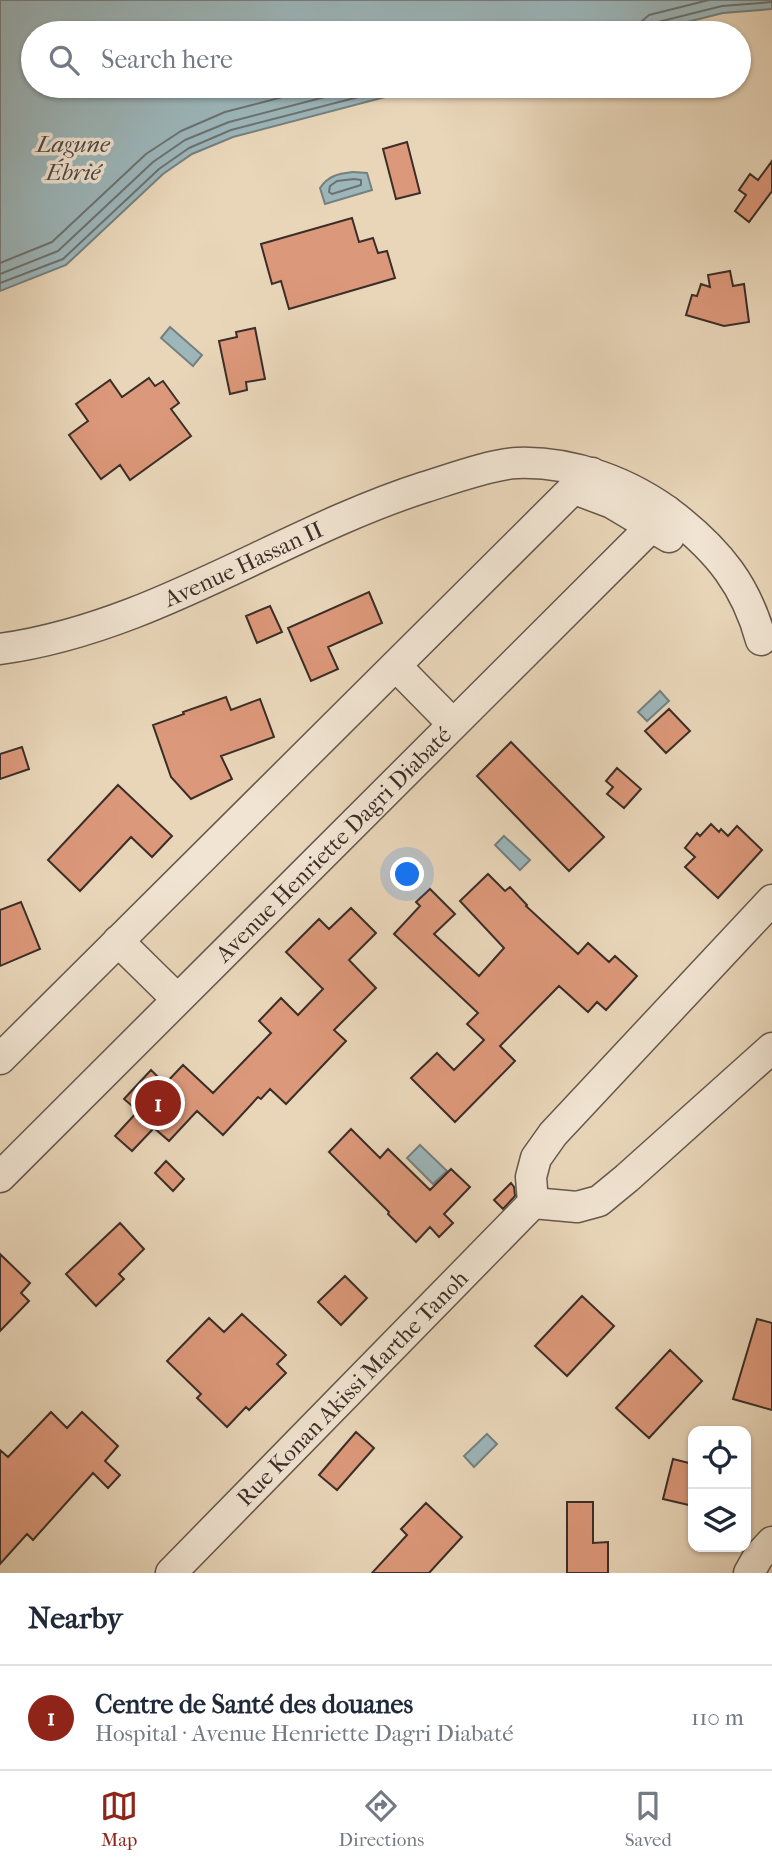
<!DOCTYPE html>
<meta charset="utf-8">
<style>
:root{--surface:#fff;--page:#f2f2f3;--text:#1f2937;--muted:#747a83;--line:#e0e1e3;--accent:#8f2418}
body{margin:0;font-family:"IM FELL French Canon",serif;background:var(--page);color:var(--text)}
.controls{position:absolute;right:21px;bottom:21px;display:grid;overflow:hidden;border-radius:14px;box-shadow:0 2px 5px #0004}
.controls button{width:63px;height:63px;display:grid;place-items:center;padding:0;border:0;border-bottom:2px solid var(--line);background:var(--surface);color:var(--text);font:35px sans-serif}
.you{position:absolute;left:408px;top:875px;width:24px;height:24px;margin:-18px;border:5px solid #fff;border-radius:50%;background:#1a73e8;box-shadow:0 0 0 10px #1a73e833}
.badge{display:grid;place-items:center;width:46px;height:46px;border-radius:50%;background:var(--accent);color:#fff;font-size:23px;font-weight:700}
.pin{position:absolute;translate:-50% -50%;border:4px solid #fff;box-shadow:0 2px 7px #0006}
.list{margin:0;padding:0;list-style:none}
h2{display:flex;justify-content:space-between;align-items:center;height:91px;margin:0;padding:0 28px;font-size:30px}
h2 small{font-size:23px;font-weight:400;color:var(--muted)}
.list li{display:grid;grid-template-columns:46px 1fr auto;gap:21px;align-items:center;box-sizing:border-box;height:105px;padding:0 28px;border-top:2px solid var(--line)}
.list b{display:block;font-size:26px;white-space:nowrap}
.list p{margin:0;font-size:23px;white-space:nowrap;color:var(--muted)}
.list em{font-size:23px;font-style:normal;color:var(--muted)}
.icon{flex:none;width:38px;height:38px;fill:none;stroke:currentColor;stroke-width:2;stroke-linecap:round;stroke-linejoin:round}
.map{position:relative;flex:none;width:772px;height:1573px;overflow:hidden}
.search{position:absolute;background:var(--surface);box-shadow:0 2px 5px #0004;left:21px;right:21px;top:21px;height:77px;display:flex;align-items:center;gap:18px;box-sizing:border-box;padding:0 24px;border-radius:38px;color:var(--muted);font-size:26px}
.sheet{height:196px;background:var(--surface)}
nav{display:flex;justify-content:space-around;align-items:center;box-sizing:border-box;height:98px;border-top:2px solid var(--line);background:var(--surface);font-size:19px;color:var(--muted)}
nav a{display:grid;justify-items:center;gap:4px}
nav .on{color:var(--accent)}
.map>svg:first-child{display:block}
.water{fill:#9cb6ba;stroke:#758080;stroke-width:2}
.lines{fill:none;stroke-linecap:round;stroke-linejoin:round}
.shore{stroke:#6c7271;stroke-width:2}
.building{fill:#dc987a;stroke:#3b2e28;stroke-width:2}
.minor-casing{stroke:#66584c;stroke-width:33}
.minor{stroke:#f1e4d2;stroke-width:30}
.labels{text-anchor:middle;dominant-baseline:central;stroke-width:7;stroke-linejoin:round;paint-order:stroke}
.street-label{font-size:23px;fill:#3b2e28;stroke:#f1e4d2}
.water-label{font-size:24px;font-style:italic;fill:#4e4945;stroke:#f1e4d2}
</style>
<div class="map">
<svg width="772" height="1573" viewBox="0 0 772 1573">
<rect width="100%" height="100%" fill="#e9d6b9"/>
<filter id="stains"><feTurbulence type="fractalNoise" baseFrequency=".00286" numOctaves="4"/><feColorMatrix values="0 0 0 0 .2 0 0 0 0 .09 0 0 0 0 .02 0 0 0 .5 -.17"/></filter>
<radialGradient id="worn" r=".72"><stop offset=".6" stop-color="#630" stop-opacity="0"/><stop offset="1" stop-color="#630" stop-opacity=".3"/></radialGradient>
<!-- water -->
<path class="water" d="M 0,0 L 772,0 L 772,9 L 723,13 L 643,33 L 33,33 L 33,86 L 427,86 L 233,137 L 192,154 L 163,174 L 66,265 L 0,291 Z
M 353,172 L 367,173 L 372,190 L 325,204 L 320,188 C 329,175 338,174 353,172 Z
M 170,327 L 202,355 L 193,366 L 161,338 Z
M 660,691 L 669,701 L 647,721 L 638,712 Z
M 504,836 L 530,860 L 520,870 L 495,845 Z
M 420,1145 L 447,1171 L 433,1184 L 407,1158 Z
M 487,1434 L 497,1444 L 474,1467 L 464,1456 Z"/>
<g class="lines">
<!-- shore -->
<path class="shore" d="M 639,33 L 641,22 L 649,15 L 709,0
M 648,33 L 649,27 L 654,23 L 722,6 L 772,2
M 354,179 L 361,180 L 361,185 L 332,194 L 329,192 L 330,186 L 337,181 Z
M 0,263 L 52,242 L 146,154 L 181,131 L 225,112 L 325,86
M 0,274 L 58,251 L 153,162 L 185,140 L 229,122 L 367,86
M 0,283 L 63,259 L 159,169 L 189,148 L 231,130 L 401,86"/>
</g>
<!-- building -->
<path class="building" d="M 407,142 L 420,193 L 396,199 L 383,149 Z
M 772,161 L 772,191 L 749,222 L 735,211 L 746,195 L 739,190 L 750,174 L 758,180 Z
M 352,218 L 359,242 L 373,238 L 378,253 L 387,251 L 395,278 L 289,309 L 281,281 L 272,284 L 261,244 Z
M 730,271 L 733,286 L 744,284 L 749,322 L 724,326 L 686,315 L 692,295 L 697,296 L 701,284 L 710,287 L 708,275 Z
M 255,328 L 265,379 L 246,382 L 247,390 L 230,394 L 219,341 L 237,337 L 236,332 Z
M 149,378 L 155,386 L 163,381 L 179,403 L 171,409 L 191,436 L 130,480 L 120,465 L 101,479 L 69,435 L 88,421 L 76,404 L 110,380 L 122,397 Z
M 369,592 L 382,623 L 328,647 L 338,669 L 311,681 L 288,628 Z
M 270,606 L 282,632 L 257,643 L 246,616 Z
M 226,697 L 231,710 L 260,699 L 274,737 L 221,756 L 232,779 L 191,799 L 171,777 L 153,725 L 184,714 L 183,712 Z
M 669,709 L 690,731 L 666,753 L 645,731 Z
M 511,742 L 604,837 L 569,871 L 477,776 Z
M 22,747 L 29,769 L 0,779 L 0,754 Z
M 617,768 L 641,789 L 624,808 L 607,794 L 613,787 L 606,781 Z
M 118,785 L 172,836 L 152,857 L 131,837 L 80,891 L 48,860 Z
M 711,824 L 719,832 L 721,829 L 728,836 L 737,826 L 762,850 L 718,898 L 685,867 L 695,857 L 685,848 L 697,833 L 700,836 Z
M 488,874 L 505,891 L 510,887 L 527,905 L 526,906 L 578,954 L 588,943 L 609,962 L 615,956 L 637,976 L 606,1010 L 597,1002 L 588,1012 L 559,986 L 500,1046 L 515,1061 L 455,1122 L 411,1078 L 437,1053 L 454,1070 L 484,1040 L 467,1024 L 478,1013 L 394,934 L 420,906 L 416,902 L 430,889 L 455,914 L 434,934 L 479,976 L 504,948 L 460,901 Z
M 21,902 L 40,949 L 0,966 L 0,910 Z
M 351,908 L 376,933 L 349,960 L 376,988 L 334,1030 L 346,1041 L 286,1104 L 270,1089 L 261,1099 L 258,1097 L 223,1135 L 197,1111 L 169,1141 L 154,1128 L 132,1151 L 115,1136 L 138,1111 L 124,1099 L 151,1070 L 165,1084 L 183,1065 L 213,1093 L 271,1033 L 259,1021 L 281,998 L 298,1015 L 323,989 L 286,952 L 319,919 L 329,929 Z
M 351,1129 L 380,1158 L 388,1149 L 430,1190 L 451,1169 L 470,1187 L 444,1214 L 453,1223 L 439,1237 L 430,1227 L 416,1242 L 388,1214 L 389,1212 L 329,1152 Z
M 166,1161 L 184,1179 L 173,1191 L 155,1173 Z
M 511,1183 L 514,1187 L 515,1196 L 503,1209 L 494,1200 Z
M 120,1223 L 144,1249 L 119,1274 L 124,1279 L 96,1306 L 66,1274 Z
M 0,1254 L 30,1283 L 21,1293 L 29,1301 L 0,1331 Z
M 345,1276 L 367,1298 L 341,1325 L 318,1302 Z
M 582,1296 L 614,1326 L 567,1376 L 535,1346 Z
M 242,1314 L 286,1355 L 277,1364 L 286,1373 L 249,1410 L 246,1407 L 227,1427 L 197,1398 L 201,1394 L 167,1361 L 209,1318 L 224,1332 Z
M 757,1319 L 772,1323 L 772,1410 L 733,1399 Z
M 670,1350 L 702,1381 L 649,1438 L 616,1408 Z
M 51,1412 L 67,1428 L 82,1412 L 118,1446 L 105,1461 L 120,1475 L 108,1488 L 93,1473 L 33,1540 L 27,1534 L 0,1564 L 0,1450 L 8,1457 Z
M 356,1432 L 374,1448 L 337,1490 L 319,1475 Z
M 673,1459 L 693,1464 L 693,1506 L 663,1499 Z
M 567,1502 L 593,1502 L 593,1543 L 608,1542 L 608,1573 L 567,1573 Z
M 426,1503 L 462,1537 L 429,1573 L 372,1573 L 407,1535 L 401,1529 Z"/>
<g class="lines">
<defs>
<g id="minor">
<path d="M 580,491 L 612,503 L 669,537"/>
<path id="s1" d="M 0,649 C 153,628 281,533 425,487 C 451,479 492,464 517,463 C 573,461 631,483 675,517 C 719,552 746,585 761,640"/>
<path d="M 396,666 L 453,724"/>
<path d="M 118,941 L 177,999"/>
<path d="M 0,1059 L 574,488 L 592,473"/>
<path id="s2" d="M 0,1177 L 667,511"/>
<path d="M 533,1203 L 577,1207 L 599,1201 L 627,1178 L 772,1048"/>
<path id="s3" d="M 171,1573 L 533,1203 L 531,1177 L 536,1158 L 553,1134 L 772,900"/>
<path d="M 749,1573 L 758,1557 L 772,1542"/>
</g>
</defs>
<!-- minor casing -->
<use href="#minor" class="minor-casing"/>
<!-- minor -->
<use href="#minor" class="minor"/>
</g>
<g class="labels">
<!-- street labels -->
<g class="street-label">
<text stroke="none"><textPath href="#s1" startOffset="259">Avenue Hassan II</textPath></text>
<text stroke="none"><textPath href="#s2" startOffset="471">Avenue Henriette Dagri Diabaté</textPath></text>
<text stroke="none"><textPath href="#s3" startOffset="259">Rue Konan Akissi Marthe Tanoh</textPath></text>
</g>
<!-- water labels -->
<g class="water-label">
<text x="73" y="144">Lagune<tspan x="73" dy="28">Ébrié</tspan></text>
</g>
</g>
<rect width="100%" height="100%" filter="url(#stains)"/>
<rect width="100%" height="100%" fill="url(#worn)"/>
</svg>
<div class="controls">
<button><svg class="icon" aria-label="locate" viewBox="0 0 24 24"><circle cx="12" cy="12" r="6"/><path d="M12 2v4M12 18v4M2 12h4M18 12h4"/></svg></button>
<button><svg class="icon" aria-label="layers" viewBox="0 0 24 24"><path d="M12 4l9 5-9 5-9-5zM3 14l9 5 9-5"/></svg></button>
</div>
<div class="you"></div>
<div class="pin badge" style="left:158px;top:1103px">1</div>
<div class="search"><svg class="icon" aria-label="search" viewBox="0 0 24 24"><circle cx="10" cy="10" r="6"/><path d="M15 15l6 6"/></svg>Search here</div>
</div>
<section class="sheet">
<h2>Nearby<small></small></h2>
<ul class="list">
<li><span class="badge">1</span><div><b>Centre de Santé des douanes</b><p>Hospital · Avenue Henriette Dagri Diabaté</p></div><em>110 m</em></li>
</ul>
</section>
<nav>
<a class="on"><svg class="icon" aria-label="map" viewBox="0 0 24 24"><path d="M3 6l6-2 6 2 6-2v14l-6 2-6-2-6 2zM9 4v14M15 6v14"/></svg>Map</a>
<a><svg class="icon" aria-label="directions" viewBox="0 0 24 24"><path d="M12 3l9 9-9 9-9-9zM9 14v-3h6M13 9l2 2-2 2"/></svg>Directions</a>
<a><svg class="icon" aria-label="saved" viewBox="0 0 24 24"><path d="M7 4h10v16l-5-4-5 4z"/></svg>Saved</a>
</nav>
